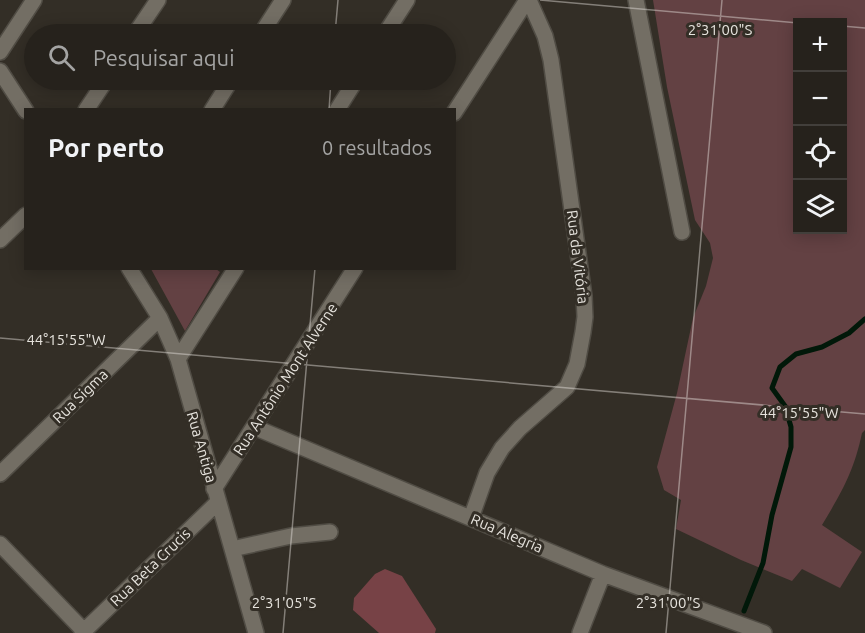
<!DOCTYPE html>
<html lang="pt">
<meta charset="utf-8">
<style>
:root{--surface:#26221c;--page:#322f29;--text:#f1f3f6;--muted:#a4a4a3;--line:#423f3b}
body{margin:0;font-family:Ubuntu,sans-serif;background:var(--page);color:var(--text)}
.controls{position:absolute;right:18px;top:18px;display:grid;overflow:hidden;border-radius:0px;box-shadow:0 3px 15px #0003}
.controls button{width:54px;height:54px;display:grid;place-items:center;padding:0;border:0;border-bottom:2px solid var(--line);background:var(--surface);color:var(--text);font:30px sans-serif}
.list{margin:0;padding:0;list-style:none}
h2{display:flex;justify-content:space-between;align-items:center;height:78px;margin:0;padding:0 24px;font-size:26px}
h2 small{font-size:20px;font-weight:400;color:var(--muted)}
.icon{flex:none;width:33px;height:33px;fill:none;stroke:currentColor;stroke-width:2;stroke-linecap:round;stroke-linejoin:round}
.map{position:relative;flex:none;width:865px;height:633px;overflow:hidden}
.search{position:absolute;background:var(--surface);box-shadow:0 3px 15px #0003;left:24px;top:24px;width:432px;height:66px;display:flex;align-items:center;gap:15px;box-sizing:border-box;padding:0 21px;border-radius:33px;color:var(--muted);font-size:22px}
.panel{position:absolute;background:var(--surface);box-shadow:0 3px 15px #0003;left:24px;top:108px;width:432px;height:162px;border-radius:0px}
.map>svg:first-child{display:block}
.green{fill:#634143;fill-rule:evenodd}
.forest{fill:#774246}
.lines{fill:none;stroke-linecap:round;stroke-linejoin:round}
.stream{stroke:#011809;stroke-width:5}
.minor-casing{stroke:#504c44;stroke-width:18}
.minor{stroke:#736e64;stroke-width:15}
.ticks{fill:none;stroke:#e6e3dd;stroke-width:1.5;stroke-opacity:0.45}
.labels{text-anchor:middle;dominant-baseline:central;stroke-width:6;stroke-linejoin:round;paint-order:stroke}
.street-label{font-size:15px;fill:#e6e3dd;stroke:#332e26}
.ticks-label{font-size:15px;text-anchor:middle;fill:#e6e3dd;stroke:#332e26;stroke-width:6;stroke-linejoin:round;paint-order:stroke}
</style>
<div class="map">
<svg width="865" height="633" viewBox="0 0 865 633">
<rect width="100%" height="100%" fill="#332e26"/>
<!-- green -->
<path class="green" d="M 653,0 L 865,0 L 865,430 L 862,433 C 854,471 842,492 822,525 L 862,552 L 840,588 L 802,569 L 792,581 L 741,560 L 676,529 L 681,500 L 664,490 L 657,467 L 677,393 L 693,318 L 706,286 L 713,258 L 710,243 L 695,220 L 667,87 ZM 798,22 L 842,22 L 842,230 L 798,230 Z
M 216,269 L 220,272 L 185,331 L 151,269 Z"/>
<!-- forest -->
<path class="forest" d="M 385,569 L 402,576 L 436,629 L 435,633 L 379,633 L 353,610 L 354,598 L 375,574 Z"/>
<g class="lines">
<!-- stream -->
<path class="stream" d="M 744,611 L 763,563 L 772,515 L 791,447 L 791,427 L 785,406 L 772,388 L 780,367 L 796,354 L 822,347 L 849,333 L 865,319"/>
<defs>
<path id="minor" d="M 636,0 L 682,232
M 135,34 L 158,0
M 261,34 L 283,0
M 385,34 L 407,0
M 0,52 L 34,0
M 0,71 L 26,111
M 86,110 L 106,80
M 212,110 L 231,80
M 337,110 L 356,80
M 454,113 L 527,0
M 0,240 L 26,215
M 129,268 L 160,318 L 178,359 L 256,633
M 178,359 L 236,268
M 254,427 L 603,574 L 764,633
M 0,474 L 160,318
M 214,489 L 355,268
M 471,518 L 487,473 L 502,448 L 520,428 L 567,387 L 577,364 L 583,332 L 585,317 L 584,296 L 551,60 L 545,36 L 529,0
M 0,544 L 84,631
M 232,549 L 291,536 L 330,532
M 82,633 L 218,502
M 580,633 L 603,574"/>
</defs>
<!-- minor casing -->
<use href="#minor" class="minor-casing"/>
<!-- minor -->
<use href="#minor" class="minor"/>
</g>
<!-- ticks -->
<path class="ticks" d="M 540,0 L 798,23M 842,26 L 865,28M 335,34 L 338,0M 329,110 L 331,80M 0,338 L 865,414M 283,633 L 315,268M 666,633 L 722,0"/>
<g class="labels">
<!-- street labels -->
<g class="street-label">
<text transform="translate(578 257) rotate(83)">Rua da Vitória</text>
<text transform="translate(285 379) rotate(-57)">Rua Antônio Mont Alverne</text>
<text transform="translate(80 396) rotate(-44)">Rua Sigma</text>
<text transform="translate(202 447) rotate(74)">Rua Antiga</text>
<text transform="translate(507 533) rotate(23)">Rua Alegria</text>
<text transform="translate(150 567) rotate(-44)">Rua Beta Crucis</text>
</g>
</g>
<g class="ticks-label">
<text x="720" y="35">2°31'00"S</text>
<text x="66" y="345">44°15'55"W</text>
<text x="799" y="418">44°15'55"W</text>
<text x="284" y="608">2°31'05"S</text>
<text x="668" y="608">2°31'00"S</text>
</g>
</svg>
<div class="controls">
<button>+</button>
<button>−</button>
<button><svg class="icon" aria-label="locate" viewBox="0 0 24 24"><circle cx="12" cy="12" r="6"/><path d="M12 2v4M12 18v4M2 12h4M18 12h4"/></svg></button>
<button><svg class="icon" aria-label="layers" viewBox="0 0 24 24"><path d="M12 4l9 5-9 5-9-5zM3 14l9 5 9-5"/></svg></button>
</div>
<div class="search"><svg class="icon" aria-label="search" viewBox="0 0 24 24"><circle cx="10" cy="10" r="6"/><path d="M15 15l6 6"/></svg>Pesquisar aqui</div>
<section class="panel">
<h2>Por perto<small>0 resultados</small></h2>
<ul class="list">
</ul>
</section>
</div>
